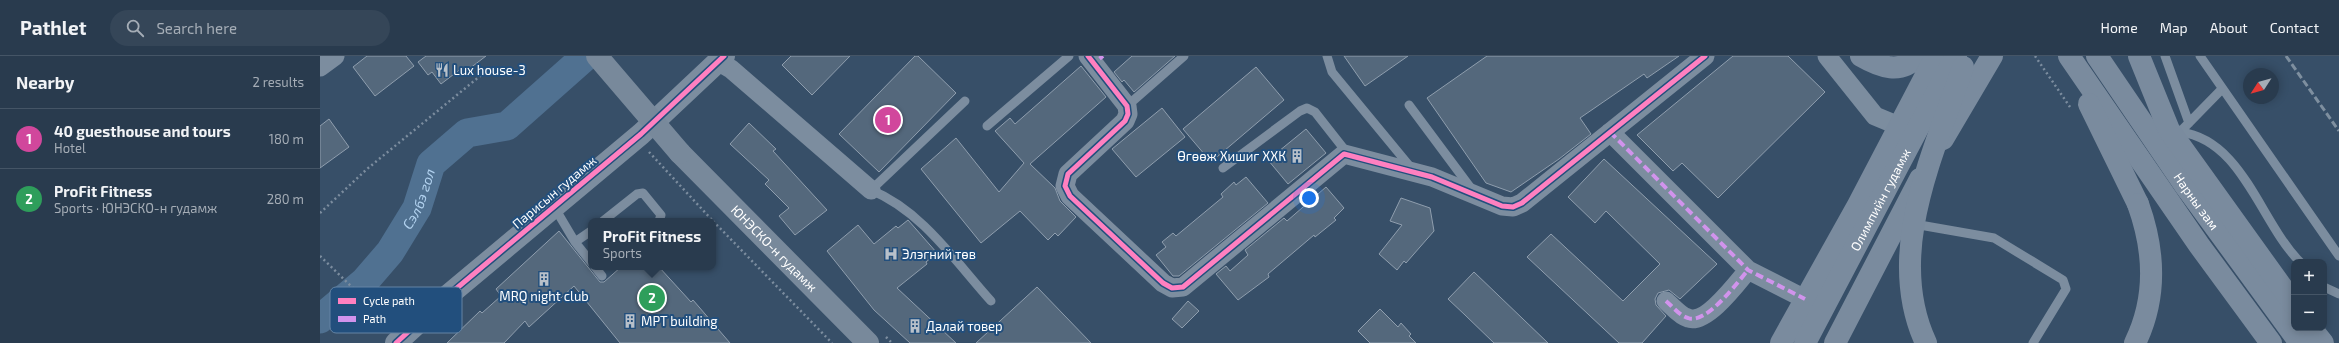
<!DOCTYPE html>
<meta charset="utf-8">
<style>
:root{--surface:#293b4e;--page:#354658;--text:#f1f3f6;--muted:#a5adb6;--line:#455566;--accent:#bca0f2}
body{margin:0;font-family:"Exo 2",sans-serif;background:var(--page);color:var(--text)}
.controls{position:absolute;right:12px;bottom:12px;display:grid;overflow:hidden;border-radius:8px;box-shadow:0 2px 10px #0003}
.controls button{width:36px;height:36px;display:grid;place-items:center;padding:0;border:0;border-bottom:1px solid var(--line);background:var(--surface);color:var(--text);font:20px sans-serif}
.compass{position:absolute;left:1923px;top:12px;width:36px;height:36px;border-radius:50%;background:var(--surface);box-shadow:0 2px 10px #0003;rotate:234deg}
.you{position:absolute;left:989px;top:142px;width:14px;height:14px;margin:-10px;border:3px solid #fff;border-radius:50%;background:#1a73e8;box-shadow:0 0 0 6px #1a73e833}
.badge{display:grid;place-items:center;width:26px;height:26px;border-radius:50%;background:var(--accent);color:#fff;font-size:13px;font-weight:700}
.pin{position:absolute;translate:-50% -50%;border:2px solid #fff;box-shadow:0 1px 4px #0006}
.popup{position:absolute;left:268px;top:162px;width:128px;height:52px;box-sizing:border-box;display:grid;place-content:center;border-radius:8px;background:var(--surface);filter:drop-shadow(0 1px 3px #0005);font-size:13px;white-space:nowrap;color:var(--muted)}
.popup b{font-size:15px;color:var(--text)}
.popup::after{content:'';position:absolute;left:50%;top:100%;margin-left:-8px;border:8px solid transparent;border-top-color:var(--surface)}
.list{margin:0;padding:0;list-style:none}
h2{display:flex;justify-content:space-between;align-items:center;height:52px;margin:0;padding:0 16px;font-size:17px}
h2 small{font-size:13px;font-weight:400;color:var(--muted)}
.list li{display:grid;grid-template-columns:26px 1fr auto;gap:12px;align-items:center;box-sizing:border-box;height:60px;padding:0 16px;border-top:1px solid var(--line)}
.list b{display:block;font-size:15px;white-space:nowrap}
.list p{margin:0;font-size:13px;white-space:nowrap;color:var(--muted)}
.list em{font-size:13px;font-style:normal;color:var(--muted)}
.icon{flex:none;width:22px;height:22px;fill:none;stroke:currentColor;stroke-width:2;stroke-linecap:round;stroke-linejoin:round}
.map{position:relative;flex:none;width:2019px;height:287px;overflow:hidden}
header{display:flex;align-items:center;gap:24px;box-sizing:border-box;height:56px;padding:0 20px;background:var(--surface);border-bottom:1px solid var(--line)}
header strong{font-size:19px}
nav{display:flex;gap:22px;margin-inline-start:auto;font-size:14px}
.search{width:280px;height:36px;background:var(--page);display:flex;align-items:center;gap:10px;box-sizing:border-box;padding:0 14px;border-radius:22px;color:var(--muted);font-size:15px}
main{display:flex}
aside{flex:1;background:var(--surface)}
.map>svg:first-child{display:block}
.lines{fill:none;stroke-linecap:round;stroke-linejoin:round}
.river{stroke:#507191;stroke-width:29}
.building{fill:#54687c;stroke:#8f9eae}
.path{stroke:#7c8d9f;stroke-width:2.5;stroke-dasharray:2 3;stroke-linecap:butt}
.service{stroke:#7c8d9f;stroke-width:9}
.minor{stroke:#7c8d9f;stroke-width:19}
.tertiary{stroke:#7c8d9f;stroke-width:22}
.secondary{stroke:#78899b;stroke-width:22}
.primary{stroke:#7a8b9e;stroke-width:22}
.rail{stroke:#7e8f9f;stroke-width:3;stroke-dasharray:7 3;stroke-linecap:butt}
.secondary-bridge{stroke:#78899b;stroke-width:22}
.primary-bridge{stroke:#7a8b9e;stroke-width:22}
.quiet{stroke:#d193ec;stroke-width:4;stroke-dasharray:8 4;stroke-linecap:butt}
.cycleway-casing{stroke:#224f7d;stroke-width:8}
.cycleway{stroke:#ff80c0;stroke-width:5}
.labels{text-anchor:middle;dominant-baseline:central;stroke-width:4;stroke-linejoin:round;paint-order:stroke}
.poi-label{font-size:13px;fill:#fff;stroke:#224f7d;text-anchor:start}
.street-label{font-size:13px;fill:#fff;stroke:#224f7d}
.water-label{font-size:14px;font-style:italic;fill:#b1d1ee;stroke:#224f7d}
.key{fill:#224f7d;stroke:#6484a4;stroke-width:1}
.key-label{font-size:11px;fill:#fff}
</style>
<header>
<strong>Pathlet</strong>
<div class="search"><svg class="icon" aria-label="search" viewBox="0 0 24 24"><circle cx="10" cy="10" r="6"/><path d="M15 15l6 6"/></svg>Search here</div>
<nav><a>Home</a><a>Map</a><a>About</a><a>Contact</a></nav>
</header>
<main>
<aside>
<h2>Nearby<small>2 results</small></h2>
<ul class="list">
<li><span class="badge" style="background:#d1479c">1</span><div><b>40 guesthouse and tours</b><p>Hotel</p></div><em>180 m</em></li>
<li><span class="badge" style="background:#2e9e5b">2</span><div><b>ProFit Fitness</b><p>Sports · ЮНЭСКО-н гудамж</p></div><em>280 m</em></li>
</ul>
</aside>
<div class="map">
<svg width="2019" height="287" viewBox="0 0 2019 287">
<rect width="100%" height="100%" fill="#374f68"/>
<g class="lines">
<!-- river -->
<path class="river" id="s1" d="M 0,263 L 45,225 L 70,196 L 97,152 L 111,108 L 147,77 L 187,70 L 266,0"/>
</g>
<!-- building -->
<path class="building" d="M 47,0 L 86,0 L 94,10 L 55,40 L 33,11 Z
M 106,0 L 166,0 L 145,16 L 142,12 L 121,28 L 112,16 L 108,19 L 98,6 Z
M 471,0 L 530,0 L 492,39 L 462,9 Z
M 595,0 L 598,0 L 636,37 L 559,116 L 519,78 Z
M 812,0 L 855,0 L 814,36 L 804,24 L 802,26 L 794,16 Z
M 1024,0 L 1088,0 L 1045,30 Z
M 1167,0 L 1359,0 L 1327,22 L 1324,18 L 1260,62 L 1271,78 L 1239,103 L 1191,136 L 1166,127 L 1107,42 Z
M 1413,0 L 1468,0 L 1505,36 L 1398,142 L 1362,107 L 1353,115 L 1317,79 Z
M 761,10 L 786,41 L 710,108 L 735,132 L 740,145 L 756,161 L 738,180 L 735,177 L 728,184 L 700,155 L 661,187 L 601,113 L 636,82 L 679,136 L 704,107 L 675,75 L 690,62 L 695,68 Z
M 936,11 L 964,44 L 891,106 L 863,73 Z
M 842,52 L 865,81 L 816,121 L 792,93 Z
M 9,63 L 29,91 L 0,112 L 0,70 Z
M 429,67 L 456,93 L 453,95 L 507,154 L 475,179 L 459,160 L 469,152 L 445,128 L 449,124 L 410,88 Z
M 986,73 L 1006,97 L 968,128 L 948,104 Z
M 1284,103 L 1397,208 L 1360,243 L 1349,234 L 1338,237 L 1335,243 L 1336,249 L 1346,260 L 1322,287 L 1299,287 L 1207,201 L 1231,178 L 1303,245 L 1340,208 L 1286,155 L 1275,167 L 1248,141 Z
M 926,121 L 948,147 L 859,220 L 853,220 L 836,199 L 846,191 L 842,186 L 853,177 L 856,180 L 903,141 L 901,138 L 914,126 L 916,129 Z
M 1006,131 L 1024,152 L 1014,162 L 1016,164 L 995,181 L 994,179 L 948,218 L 949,221 L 918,244 L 896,218 L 906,210 L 910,215 L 928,199 L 925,194 L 964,162 L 967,165 Z
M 1081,142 L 1110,152 L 1114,175 L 1086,207 L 1084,205 L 1077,214 L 1059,198 L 1082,169 L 1070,165 Z
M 588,164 L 617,197 L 606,206 L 607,208 L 577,232 L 636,287 L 590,287 L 554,254 L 507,195 L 538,169 L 554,188 L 576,170 L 578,172 Z
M 239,175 L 280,226 L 284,226 L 301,211 L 339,211 L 371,246 L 373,244 L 410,287 L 300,287 L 254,230 L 209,271 L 205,265 L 184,287 L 127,287 L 160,255 L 162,257 L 181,240 L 176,233 Z
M 1154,216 L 1228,287 L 1174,287 L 1145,259 L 1128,243 Z
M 717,231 L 771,287 L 656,287 Z
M 868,245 L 879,255 L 862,272 L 852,263 Z
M 1060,253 L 1078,271 L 1081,267 L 1091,278 L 1089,280 L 1096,287 L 1050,287 L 1038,275 Z"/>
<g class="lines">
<!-- path -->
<path class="path" d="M 1715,0 L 1750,51
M 329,96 L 393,165
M 0,157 L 47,113 L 171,11
M 393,165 L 512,287
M 0,200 L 70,268
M 566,281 L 572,287"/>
<!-- service -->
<path class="service" d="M 1007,0 L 1012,16 L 1092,113
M 1845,0 L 1869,67
M 1880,0 L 2019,200
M 645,45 L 551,134 C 602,155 635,205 671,245
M 1089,49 L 1153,135
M 807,50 L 864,0
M 667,70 L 749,0
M 1860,76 C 1923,84 1940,166 1980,206
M 1858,78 L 1902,33
M 903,112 L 980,55 L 987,52 L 995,56 L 1028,98
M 230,154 L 239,159 L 255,186 L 271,206
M 283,165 L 317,138 L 323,137 L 341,159 L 339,165
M 1594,168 L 1674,182 L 1743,224 L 1746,233 L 1713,287
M 255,186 L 271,175
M 275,211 L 282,220
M 2004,231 L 2019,238"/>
<!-- minor -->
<path class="minor" d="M 768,0 L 807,50 L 808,58 L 805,65 L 748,118 L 745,130 L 750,140 L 843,227 L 852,232 L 863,231 L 1024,98 L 1112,121 L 1182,150 L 1193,151 L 1202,147 L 1385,0
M 1507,0 L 1555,60 L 1579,70
M 399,6 L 411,13 L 551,134
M 0,11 L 15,0
M 1290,76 L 1428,214 L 1485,243
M 1346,245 C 1352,250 1360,260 1368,262 C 1386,269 1417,227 1428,214"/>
<!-- tertiary -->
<path class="tertiary" d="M 76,287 L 125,242 L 321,78 L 404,0"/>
<!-- secondary -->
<path class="secondary" id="s2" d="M 360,97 L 548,287"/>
<!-- primary -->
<g class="primary">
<path d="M 1541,0 C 1560,11 1581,19 1598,0"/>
<path d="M 1749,0 L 1879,189 L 1951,287"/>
<path id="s3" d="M 1777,0 L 1866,131 L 1980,287"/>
<path d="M 1769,48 L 1818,148"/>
<path d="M 1623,83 L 1672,0"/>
<path d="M 1991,272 L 2003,287"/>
<path d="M 1461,287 L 1538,149 L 1616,0"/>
<path d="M 1515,287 L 1600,123"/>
</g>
<!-- rail -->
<path class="rail" d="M 1966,0 L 2019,75"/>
<!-- secondary-bridge -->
<path class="secondary-bridge" d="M 277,0 L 360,97"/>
<!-- primary-bridge -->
<g class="primary-bridge">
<path d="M 1819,0 L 1849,74 L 1974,248"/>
<path id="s4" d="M 1485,287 L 1636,0"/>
<path d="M 1606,287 C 1564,197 1614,97 1643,11"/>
<path d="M 1815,287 C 1837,242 1835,195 1818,148"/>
</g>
<!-- quiet -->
<path class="quiet" d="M 771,3 L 774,7 L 783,0
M 1290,76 L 1428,214 L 1485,243
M 1346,245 C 1352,250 1360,260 1368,262 C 1386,269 1417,227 1428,214"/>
<defs>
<path id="cycleway" d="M 768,0 L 807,50 L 808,58 L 805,65 L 748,118 L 745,130 L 750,140 L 843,227 L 852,232 L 863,231 L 1024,98 L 1112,121 L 1182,150 L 1193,151 L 1202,147 L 1385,0
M 76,287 L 125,242 L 321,78 L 404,0"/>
</defs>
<!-- cycleway casing -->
<use href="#cycleway" class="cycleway-casing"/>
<!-- cycleway -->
<use href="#cycleway" class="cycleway"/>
</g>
<!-- icons -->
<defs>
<symbol id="restaurant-bare" viewBox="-9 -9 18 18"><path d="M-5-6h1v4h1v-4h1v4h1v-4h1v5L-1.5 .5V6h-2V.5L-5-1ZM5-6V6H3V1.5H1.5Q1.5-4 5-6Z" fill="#b9c1ca" stroke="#224f7d" stroke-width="2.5" paint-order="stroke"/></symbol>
<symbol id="building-bare" viewBox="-9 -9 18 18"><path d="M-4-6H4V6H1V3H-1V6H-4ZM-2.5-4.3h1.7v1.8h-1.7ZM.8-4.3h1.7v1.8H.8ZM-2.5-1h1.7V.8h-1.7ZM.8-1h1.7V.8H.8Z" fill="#b9c1ca" stroke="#224f7d" stroke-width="2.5" paint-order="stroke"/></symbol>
<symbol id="hospital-bare" viewBox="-9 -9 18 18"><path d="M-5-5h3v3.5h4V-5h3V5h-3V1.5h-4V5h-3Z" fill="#b9c1ca" stroke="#224f7d" stroke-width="2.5" paint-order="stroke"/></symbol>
</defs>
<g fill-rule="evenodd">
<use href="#restaurant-bare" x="112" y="4" width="20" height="20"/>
<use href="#building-bare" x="967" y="90" width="20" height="20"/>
<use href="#hospital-bare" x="561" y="188" width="20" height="20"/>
<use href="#building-bare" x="214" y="213" width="20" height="20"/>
<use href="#building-bare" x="300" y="255" width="20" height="20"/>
<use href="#building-bare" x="585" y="260" width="20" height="20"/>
</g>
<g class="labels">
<!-- poi labels -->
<g class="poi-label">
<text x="133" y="14">Lux house-3</text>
<text x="966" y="100" text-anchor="end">Өгөөж Хишиг ХХК</text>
<text x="582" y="198">Элэгний төв</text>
<text x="224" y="240" text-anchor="middle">MRQ night club</text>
<text x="321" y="265">MPT building</text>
<text x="606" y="270">Далай товер</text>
</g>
<!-- street labels -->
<g class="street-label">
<text transform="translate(234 136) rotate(-40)">Парисын гудамж</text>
<text stroke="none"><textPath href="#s4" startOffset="162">Олимпийн гудамж</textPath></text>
<text stroke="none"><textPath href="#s3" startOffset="176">Нарны зам</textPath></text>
<text stroke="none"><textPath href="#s2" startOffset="134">ЮНЭСКО-н гудамж</textPath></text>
</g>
<!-- water labels -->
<g class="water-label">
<text stroke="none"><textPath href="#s1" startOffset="158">Сэлбэ гол</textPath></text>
</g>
</g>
<!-- legend -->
<rect x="10" y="231" width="132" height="46" rx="6" class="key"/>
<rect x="18" y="242" width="18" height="6" fill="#ff80c0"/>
<rect x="18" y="260" width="18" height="6" fill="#d193ec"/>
<g class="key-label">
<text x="43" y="249">Cycle path</text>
<text x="43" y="267">Path</text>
</g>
</svg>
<div class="controls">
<button>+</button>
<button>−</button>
</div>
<svg class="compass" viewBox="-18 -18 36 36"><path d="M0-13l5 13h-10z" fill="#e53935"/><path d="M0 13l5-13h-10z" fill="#a5adb6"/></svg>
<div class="you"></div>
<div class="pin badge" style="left:568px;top:64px;background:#d1479c">1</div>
<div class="pin badge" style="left:332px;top:242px;background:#2e9e5b">2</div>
<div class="popup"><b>ProFit Fitness</b>Sports</div>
</div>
</main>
